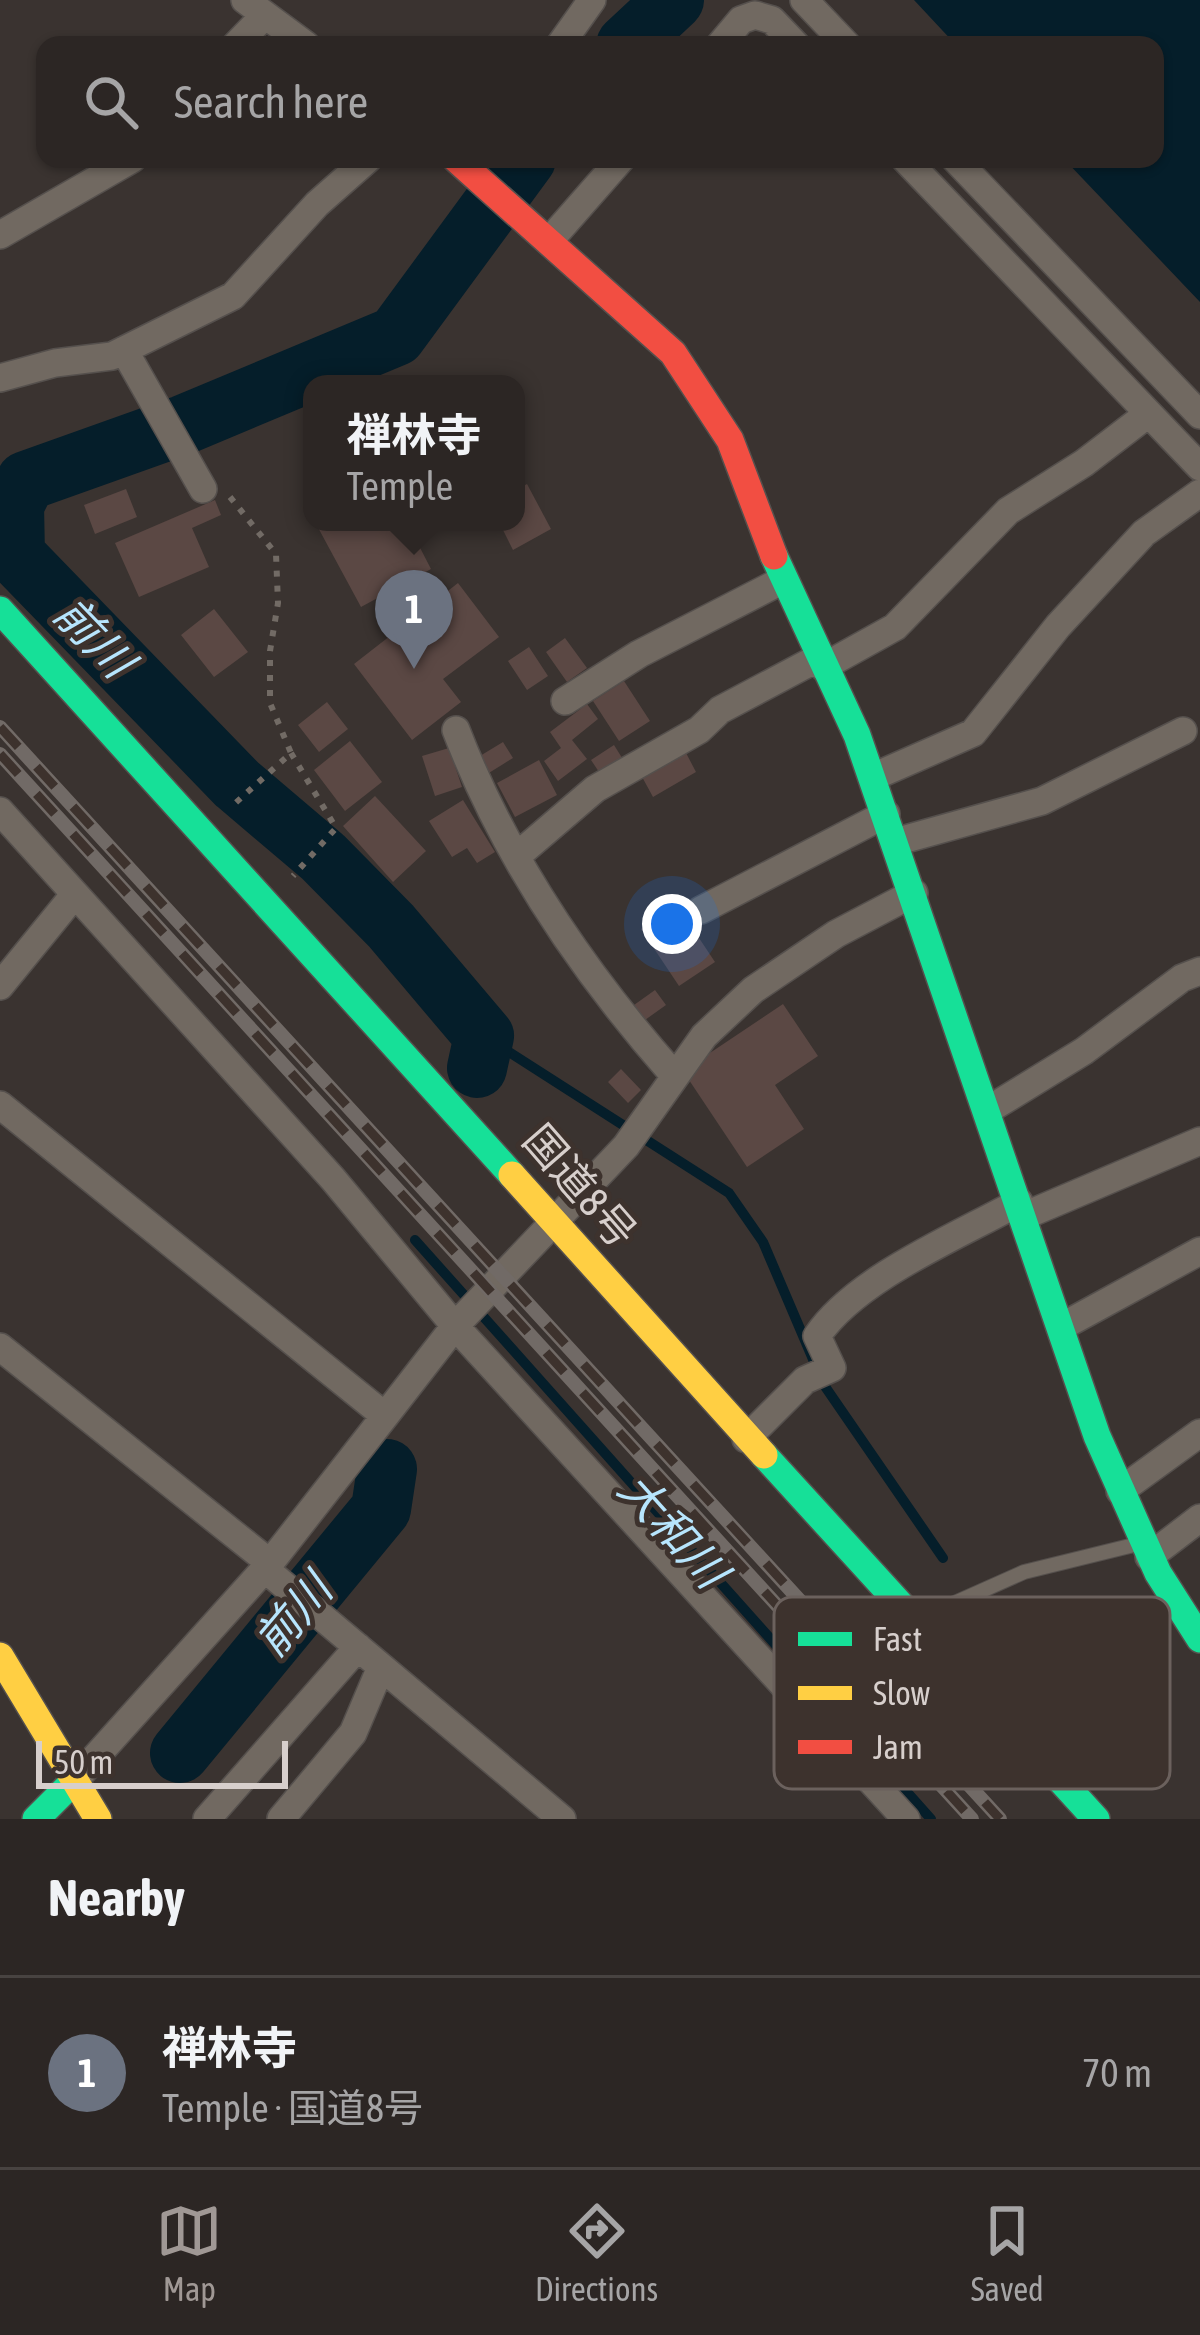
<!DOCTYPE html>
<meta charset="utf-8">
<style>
:root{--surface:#2c2624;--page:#342e2c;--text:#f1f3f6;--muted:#a6a5a6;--line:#484341;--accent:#a09895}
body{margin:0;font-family:"Asap Condensed","Noto Sans JP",sans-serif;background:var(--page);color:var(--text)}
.scale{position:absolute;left:36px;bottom:30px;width:252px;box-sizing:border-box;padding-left:12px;border:6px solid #d7cfcc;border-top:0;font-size:33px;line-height:42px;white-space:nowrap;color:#d7cfcc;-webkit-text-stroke:9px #3d322d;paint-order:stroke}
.you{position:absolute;left:672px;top:924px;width:42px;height:42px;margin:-30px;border:9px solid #fff;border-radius:50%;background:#1a73e8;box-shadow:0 0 0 18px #1a73e833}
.badge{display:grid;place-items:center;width:78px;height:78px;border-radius:50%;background:var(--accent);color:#fff;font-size:39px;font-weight:700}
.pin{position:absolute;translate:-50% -99px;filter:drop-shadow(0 3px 6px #0008)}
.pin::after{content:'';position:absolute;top:63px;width:42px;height:36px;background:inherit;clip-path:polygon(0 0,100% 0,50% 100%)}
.popup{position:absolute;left:303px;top:375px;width:222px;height:156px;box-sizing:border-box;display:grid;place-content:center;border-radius:24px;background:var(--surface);filter:drop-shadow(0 3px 9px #0005);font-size:39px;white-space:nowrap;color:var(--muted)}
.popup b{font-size:45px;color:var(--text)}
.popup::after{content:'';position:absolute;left:50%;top:100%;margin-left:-24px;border:24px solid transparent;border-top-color:var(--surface)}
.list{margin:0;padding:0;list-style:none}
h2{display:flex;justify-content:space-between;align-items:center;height:156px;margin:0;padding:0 48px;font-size:51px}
h2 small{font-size:39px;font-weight:400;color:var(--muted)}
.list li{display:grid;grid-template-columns:78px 1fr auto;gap:36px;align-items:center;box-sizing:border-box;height:192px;padding:0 48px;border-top:3px solid var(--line)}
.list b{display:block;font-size:45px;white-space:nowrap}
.list p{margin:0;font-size:39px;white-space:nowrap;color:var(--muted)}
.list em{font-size:39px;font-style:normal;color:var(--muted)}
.icon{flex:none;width:66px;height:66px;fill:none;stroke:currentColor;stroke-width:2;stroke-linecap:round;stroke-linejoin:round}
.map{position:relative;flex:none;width:1200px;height:1819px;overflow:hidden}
.search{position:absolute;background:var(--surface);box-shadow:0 3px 9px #0004;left:36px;right:36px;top:36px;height:132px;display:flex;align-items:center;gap:30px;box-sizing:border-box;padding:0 42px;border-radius:24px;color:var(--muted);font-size:45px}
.sheet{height:348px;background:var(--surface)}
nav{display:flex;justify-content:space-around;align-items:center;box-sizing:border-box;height:168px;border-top:3px solid var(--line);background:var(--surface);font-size:33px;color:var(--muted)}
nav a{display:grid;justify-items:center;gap:6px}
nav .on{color:var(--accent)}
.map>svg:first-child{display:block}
.water{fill:#051e2a}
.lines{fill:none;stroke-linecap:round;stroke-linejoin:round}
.stream{stroke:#051e2a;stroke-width:10}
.river{stroke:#051e2a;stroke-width:60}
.building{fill:#5b4844}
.lane-casing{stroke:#55504d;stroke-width:16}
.street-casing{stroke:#55504d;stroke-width:30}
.fast-casing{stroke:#55504d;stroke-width:30}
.slow-casing{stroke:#55504d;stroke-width:30}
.jam-casing{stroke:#55504d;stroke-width:30}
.path{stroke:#726b65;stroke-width:6;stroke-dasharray:6 9;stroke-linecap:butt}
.lane{stroke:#716961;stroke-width:14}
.street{stroke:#716961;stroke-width:27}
.fast{stroke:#16e098;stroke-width:27}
.slow{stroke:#ffcf43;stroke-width:27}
.jam{stroke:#f24e42;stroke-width:27}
.rail-casing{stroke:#716a66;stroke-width:14}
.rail{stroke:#3d322d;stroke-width:9;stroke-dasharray:27;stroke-linecap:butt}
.labels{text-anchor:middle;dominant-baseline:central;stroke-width:10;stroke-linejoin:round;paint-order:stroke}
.street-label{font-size:42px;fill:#d7cfcc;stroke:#3d322d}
.water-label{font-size:45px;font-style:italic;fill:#b7e5fd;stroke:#3d322d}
.key{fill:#3d322d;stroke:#6b615d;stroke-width:3}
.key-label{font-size:33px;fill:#d7cfcc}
</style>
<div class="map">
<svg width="1200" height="1819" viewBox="0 0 1200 1819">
<rect width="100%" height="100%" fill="#3a3330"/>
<!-- water -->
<path class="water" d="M 914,0 L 1200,0 L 1200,302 L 1064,159 L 1155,159 L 1155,45 L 956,45 Z"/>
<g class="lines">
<!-- stream -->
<path class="stream" d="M 0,496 L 19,495
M 484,1036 L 729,1193 L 763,1242 L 824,1385 L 943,1558
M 415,1240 L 931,1819"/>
<!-- river -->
<path class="river" d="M 626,45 L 674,0
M 477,1068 L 484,1036 L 391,926 L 323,857 L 237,784 L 15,555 L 14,505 L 26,481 L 183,425 L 396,336 L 526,159
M 180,1753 L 381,1509 L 387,1469"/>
</g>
<!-- building -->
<path class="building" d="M 527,484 L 551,529 L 513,550 L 499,522 L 516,522 L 516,490 Z
M 126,489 L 137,517 L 95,534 L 84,505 Z
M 215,500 L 221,515 L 192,528 L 209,567 L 139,597 L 115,543 Z
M 315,522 L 445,522 L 415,538 L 431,569 L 361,607 Z
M 458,583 L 499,637 L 443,679 L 461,702 L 412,740 L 354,664 Z
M 214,609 L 248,652 L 214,677 L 181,635 Z
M 565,638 L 587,668 L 567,682 L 546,652 Z
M 529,647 L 548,676 L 527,690 L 508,661 Z
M 624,681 L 650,721 L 619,741 L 593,701 Z
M 327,702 L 348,729 L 319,752 L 298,725 Z
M 587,704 L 598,719 L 572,740 L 587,759 L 558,781 L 544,761 L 561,748 L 550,732 Z
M 350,741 L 382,782 L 345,811 L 314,770 Z
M 503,742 L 513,758 L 484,776 L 475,759 Z
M 614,745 L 624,761 L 601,775 L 591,760 Z
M 449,748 L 462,787 L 435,796 L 422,756 Z
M 685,751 L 696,772 L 653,797 L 641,775 Z
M 539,760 L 557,795 L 515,817 L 497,783 Z
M 375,796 L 426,851 L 393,882 L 343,826 Z
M 463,800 L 495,852 L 477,863 L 467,848 L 452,857 L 429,821 Z
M 677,905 L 715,962 L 679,986 L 641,929 Z
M 655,990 L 666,1005 L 645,1020 L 634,1005 Z
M 783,1004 L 818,1056 L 775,1085 L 804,1129 L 747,1167 L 683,1071 Z
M 621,1069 L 641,1090 L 628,1103 L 608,1082 Z"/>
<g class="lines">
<defs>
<path id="lane" d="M 921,1618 L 1024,1572 L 1138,1544"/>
<path id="street" d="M 245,0 L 306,45
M 804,0 L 847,45
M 236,45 L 265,15
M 560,45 L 592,0
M 720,45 L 741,20 L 755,15 L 772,20 L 796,45
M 905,159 L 1200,467
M 955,159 L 1200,415
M 0,235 L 132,159
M 550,240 L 621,159
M 124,350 L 203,489
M 0,378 L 55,363 L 112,356 L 233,296 L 317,204 L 368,159
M 823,667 L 895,627 L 1008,511 L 1084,463 L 1148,414
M 565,701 L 639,654 L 783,580
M 456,730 C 505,858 583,972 673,1074
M 873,777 L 973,733 L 1058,626 L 1144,533 L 1200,493
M 0,811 L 333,1179 L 455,1326 L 906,1819
M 895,842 L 1042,801 L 1183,731
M 518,855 L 595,789 L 699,730 L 720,710 L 818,658
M 701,910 L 886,814
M 0,986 L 75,894
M 0,1105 L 385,1416 L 270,1563 L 74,1781
M 988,1110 L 1084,1051 L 1182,978 L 1200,971
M 1024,1216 L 1200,1141
M 1061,1327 L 1200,1251
M 0,1347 L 270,1563
M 385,1416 L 455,1326 L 626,1146 L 704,1036 L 753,990 L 836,934 L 914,893
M 746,1439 L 805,1380 L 832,1368 L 817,1336 C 856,1278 958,1236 1019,1202
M 1120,1491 L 1200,1433
M 1149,1557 L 1200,1518
M 265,1569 L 562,1819
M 207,1819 L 358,1647
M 281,1819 L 353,1733 L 381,1667"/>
<path id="fast" d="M 774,556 L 857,735 L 1097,1436 L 1158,1573 L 1200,1639
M 0,610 L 512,1175
M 764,1455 L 1096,1819
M 36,1819 L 74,1781"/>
<path id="slow" d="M 512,1175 L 764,1455
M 0,1656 L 98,1819"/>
<path id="jam" d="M 456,159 L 673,353 L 730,440 L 774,556"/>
</defs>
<!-- lane casing -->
<use href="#lane" class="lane-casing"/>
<!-- street casing -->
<use href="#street" class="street-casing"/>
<!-- fast casing -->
<use href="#fast" class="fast-casing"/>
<!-- slow casing -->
<use href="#slow" class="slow-casing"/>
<!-- jam casing -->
<use href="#jam" class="jam-casing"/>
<!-- path -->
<path class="path" d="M 230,497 L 276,554 L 278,603 L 270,651 L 270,703 L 291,753 L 231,807
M 291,753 L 336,828 L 293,876"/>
<!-- lane -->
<use href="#lane" class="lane"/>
<!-- street -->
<use href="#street" class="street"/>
<!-- fast -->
<use href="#fast" class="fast"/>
<!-- slow -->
<use href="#slow" class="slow"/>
<!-- jam -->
<use href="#jam" class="jam"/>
<defs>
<path id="rail" d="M 0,727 L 1000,1819
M 0,754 L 972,1819"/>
</defs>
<!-- rail casing -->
<use href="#rail" class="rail-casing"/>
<!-- rail -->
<use href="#rail" class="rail"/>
</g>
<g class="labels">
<!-- street labels -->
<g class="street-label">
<text transform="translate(580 1186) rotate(49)">国道8号</text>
</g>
<!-- water labels -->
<g class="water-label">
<text transform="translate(94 637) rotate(46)">前川</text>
<text transform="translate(673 1530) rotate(48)">大和川</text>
<text transform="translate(293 1615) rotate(-50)">前川</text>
</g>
</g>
<!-- legend -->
<rect x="774" y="1597" width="396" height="192" rx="18" class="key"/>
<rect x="798" y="1632" width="54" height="14" fill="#16e098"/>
<rect x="798" y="1686" width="54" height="14" fill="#ffcf43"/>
<rect x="798" y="1740" width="54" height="14" fill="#f24e42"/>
<g class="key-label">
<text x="873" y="1651">Fast</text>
<text x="873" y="1705">Slow</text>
<text x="873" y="1759">Jam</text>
</g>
</svg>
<div class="scale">50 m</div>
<div class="you"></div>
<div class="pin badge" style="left:414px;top:669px;background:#6b7280">1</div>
<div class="popup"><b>禅林寺</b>Temple</div>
<div class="search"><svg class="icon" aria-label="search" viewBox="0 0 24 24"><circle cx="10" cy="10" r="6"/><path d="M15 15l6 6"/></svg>Search here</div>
</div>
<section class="sheet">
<h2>Nearby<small></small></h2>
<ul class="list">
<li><span class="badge" style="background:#6b7280">1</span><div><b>禅林寺</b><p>Temple · 国道8号</p></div><em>70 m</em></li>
</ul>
</section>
<nav>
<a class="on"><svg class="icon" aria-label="map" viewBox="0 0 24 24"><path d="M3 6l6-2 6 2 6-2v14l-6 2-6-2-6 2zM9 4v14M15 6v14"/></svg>Map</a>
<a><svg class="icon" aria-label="directions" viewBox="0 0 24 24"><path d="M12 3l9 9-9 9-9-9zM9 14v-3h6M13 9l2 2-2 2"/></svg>Directions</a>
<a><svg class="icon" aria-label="saved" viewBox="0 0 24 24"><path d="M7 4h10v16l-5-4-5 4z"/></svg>Saved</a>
</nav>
